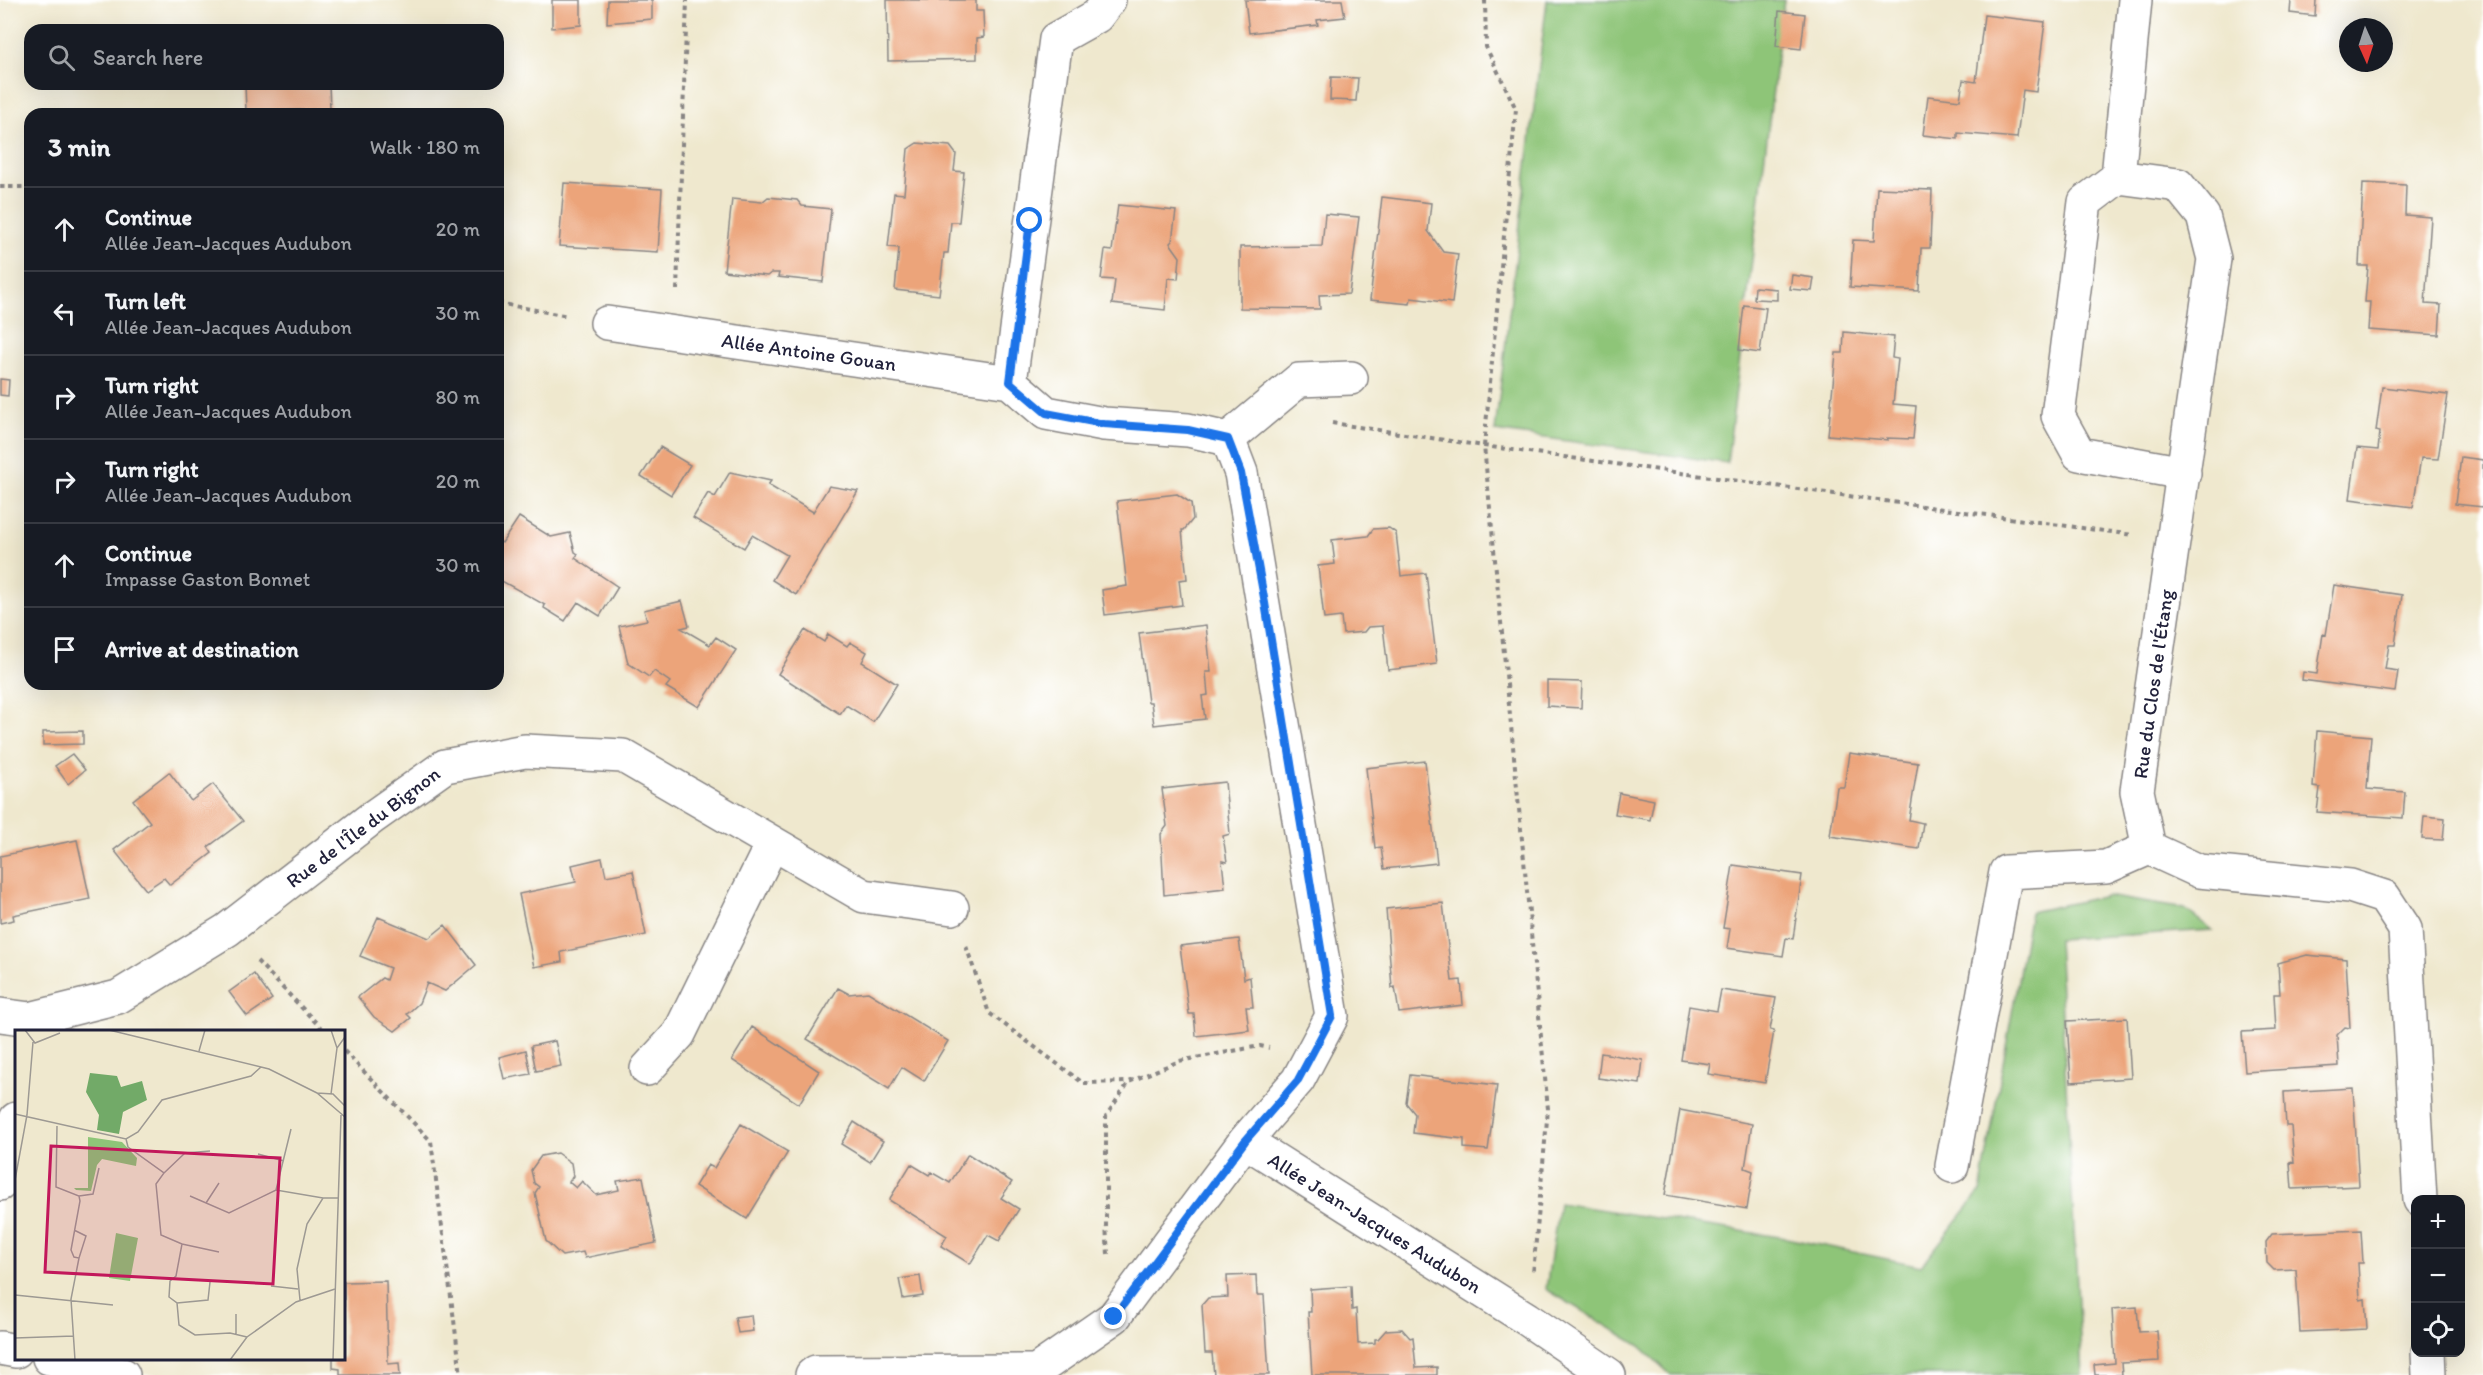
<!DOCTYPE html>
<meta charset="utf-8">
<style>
:root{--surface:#171b24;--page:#20242c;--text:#f1f3f6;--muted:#9ea1a6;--line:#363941}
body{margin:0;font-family:Itim,sans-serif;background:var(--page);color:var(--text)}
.controls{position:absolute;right:18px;bottom:18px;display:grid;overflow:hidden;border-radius:12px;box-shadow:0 6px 24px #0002}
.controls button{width:54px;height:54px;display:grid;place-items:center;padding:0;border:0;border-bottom:2px solid var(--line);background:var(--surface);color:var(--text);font:30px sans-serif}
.compass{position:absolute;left:2339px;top:18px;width:54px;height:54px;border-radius:50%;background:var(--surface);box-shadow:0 6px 24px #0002;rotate:177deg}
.stop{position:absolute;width:18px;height:18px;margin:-14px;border:4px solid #1a73e8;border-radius:50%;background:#fff}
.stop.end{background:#1a73e8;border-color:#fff;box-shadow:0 2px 6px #0008}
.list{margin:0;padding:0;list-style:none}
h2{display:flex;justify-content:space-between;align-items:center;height:78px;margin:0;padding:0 24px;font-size:26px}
h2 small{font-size:20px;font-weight:400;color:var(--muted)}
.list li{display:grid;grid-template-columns:39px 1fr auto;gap:18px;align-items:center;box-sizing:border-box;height:84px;padding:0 24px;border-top:2px solid var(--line)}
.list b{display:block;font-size:22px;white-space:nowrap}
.list p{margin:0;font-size:20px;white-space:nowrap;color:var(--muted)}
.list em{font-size:20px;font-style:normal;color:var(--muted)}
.icon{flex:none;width:33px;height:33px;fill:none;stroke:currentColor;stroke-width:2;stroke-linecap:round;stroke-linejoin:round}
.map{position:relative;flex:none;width:2483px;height:1375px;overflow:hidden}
.search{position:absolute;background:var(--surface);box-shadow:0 6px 24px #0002;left:24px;top:24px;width:480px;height:66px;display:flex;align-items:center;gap:15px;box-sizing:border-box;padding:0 21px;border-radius:18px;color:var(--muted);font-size:22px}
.panel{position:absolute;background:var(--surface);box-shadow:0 6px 24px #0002;left:24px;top:108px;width:480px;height:582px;border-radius:18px}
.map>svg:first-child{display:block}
.green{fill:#8ec578;stroke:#58745a;stroke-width:1.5}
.building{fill:#eca47a}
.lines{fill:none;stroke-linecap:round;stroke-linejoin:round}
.minor-casing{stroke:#888584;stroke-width:36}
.path{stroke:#888584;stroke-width:4;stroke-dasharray:4.5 4.5;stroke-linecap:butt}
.minor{stroke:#fff;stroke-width:33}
.route{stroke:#1a73e8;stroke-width:8}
.labels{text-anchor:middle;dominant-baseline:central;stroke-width:4.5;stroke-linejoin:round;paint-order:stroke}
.street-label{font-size:20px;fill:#22223b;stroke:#fff}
.inset-road{fill:none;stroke:#9d9993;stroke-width:1.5}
.view{fill:#c2185b;fill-opacity:0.15;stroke:#c2185b;stroke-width:3}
.inset-edge{fill:none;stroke:#22223b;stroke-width:3}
</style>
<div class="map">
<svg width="2483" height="1375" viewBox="0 0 2483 1375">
<rect width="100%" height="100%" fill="#fff"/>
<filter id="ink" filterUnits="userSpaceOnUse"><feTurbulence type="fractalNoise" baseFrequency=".0167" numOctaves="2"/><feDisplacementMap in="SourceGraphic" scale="12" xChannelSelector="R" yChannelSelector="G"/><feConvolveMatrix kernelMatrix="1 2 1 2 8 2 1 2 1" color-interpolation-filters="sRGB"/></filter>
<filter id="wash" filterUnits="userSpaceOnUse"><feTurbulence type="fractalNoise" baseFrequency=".008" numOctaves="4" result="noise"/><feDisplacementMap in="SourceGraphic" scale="24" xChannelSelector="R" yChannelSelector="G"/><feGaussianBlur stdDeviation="1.35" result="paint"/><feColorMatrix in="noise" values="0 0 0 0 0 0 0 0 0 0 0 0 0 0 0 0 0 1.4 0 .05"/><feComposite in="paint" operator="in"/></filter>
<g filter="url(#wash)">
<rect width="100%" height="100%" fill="#efe8ce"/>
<!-- green -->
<path class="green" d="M 1547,0 L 1784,0 L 1727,463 L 1495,431 Z
M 2106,896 L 2185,909 L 2212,930 L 2058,939 L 2082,1375 L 1671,1375 L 1640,1346 L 1546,1289 L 1559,1203 L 1786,1238 L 1921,1266 L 1980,1192 L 2030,912 Z"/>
<g id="blocks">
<!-- building -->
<path class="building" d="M 552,0 L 581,0 L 581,25 L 552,28 Z
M 608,0 L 652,0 L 652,19 L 607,23 Z
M 887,0 L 976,0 L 976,11 L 983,11 L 984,37 L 977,38 L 977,59 L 888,61 Z
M 1245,0 L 1342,0 L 1345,17 L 1317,20 L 1318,25 L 1249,33 Z
M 2291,0 L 2316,0 L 2315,16 L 2290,13 Z
M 1779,11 L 1805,14 L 1801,49 L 1776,46 Z
M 1984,15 L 2045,22 L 2036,92 L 2023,90 L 2017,138 L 1958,133 L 1958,139 L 1923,135 L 1928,96 L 1960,100 L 1963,80 L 1976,82 Z
M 1331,77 L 1358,78 L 1356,101 L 1330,100 Z
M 245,84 L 329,84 L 330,109 L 246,112 Z
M 917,143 L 950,146 L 956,154 L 954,171 L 964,172 L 959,222 L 951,222 L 948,253 L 944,253 L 939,295 L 895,290 L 899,248 L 888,247 L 894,193 L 904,194 L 908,149 Z
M 564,183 L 662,189 L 658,252 L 559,246 Z
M 2363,183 L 2406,185 L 2405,215 L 2431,217 L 2425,304 L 2441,305 L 2439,335 L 2368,330 L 2370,302 L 2365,302 L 2368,266 L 2359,266 Z
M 1877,188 L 1932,190 L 1930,248 L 1921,248 L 1919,291 L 1850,287 L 1853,240 L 1874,241 Z
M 768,197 L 797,200 L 802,206 L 831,209 L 823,282 L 778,277 L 779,273 L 771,273 L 767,276 L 724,271 L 732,199 L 762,202 Z
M 1382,197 L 1431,203 L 1428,231 L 1443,252 L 1458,254 L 1452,303 L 1411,298 L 1410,304 L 1370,300 Z
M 1118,205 L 1176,211 L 1172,241 L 1170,243 L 1180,257 L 1178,279 L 1168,278 L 1165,310 L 1112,304 L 1115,280 L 1101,279 L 1105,250 L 1112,251 Z
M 1325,214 L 1359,217 L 1349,294 L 1319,295 L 1320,309 L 1240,308 L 1240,247 L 1322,246 Z
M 1792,275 L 1814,278 L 1812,291 L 1790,289 Z
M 1755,287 L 1777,289 L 1777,300 L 1754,299 Z
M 1744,305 L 1766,308 L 1760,353 L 1739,350 Z
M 1844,332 L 1894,337 L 1892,358 L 1898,359 L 1893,404 L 1916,406 L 1913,439 L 1887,438 L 1888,440 L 1828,435 L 1836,353 L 1843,353 Z
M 0,379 L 9,380 L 8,396 L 0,395 Z
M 2382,387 L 2448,395 L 2438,459 L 2421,458 L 2413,507 L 2350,499 L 2357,448 L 2378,450 L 2380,432 L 2376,431 Z
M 660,447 L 690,465 L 671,495 L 641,476 Z
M 2461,457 L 2483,460 L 2483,507 L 2455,504 Z
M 730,472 L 771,481 L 768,485 L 813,512 L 829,486 L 858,491 L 796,595 L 772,580 L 787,555 L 752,535 L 744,548 L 693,518 L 708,493 L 715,497 Z
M 1177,494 L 1191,503 L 1193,519 L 1184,530 L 1182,530 L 1187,579 L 1179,580 L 1182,605 L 1105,615 L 1102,590 L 1127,586 L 1117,501 Z
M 519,517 L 551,537 L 570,533 L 575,552 L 578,554 L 575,558 L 618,587 L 600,616 L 578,602 L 565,621 L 544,608 L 545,605 L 498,579 L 498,540 L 502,543 Z
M 1389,528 L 1396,533 L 1401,576 L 1426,573 L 1437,664 L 1388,670 L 1383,626 L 1368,627 L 1364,632 L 1343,634 L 1341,617 L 1324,619 L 1318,566 L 1335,564 L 1332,540 L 1368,536 L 1373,529 Z
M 2334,585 L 2402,595 L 2395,645 L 2389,645 L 2385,669 L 2398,671 L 2395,692 L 2302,680 L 2303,672 L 2317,674 L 2323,634 L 2326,635 Z
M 682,601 L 689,626 L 681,628 L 710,645 L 716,637 L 736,650 L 699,707 L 666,687 L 670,682 L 654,671 L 649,677 L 628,663 L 619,626 L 647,620 L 644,610 Z
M 1206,625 L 1211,672 L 1206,672 L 1208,695 L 1202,696 L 1205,719 L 1154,725 L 1151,702 L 1148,702 L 1139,633 Z
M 805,630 L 824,642 L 828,634 L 847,646 L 850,642 L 867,652 L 862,662 L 897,684 L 873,722 L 846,705 L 840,714 L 778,674 Z
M 1547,681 L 1582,682 L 1581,708 L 1547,706 Z
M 83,731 L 83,744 L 43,745 L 43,732 Z
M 2317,731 L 2371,736 L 2367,789 L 2405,792 L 2403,818 L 2317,812 L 2320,788 L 2313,787 Z
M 1849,753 L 1918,763 L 1909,820 L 1923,823 L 1919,849 L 1830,836 L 1837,787 L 1844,787 Z
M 72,754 L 85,770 L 68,784 L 55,766 Z
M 1425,761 L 1437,863 L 1384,869 L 1381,847 L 1375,848 L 1366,768 Z
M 169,772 L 191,801 L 213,784 L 243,821 L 208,847 L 212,853 L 170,885 L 164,878 L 146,890 L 114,850 L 150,822 L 133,800 Z
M 1225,782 L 1230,834 L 1223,836 L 1227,862 L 1222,861 L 1225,888 L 1164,895 L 1161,834 L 1167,826 L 1162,789 Z
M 1619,793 L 1654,800 L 1650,820 L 1615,814 Z
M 2424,816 L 2445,818 L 2443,840 L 2422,839 Z
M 77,840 L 90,899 L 13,915 L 14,920 L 0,923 L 0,856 Z
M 602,858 L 606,876 L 633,871 L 646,935 L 561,952 L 562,962 L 534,967 L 519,894 L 576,882 L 572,865 Z
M 1733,865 L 1802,875 L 1793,939 L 1786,938 L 1783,956 L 1727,948 L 1730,929 L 1723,928 Z
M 1443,903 L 1452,981 L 1461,980 L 1463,1005 L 1399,1013 L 1395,987 L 1392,988 L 1386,909 Z
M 378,917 L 429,938 L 445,925 L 476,965 L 445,991 L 427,983 L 419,1003 L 407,1014 L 411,1018 L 395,1031 L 374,1017 L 358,997 L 382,978 L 386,980 L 390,968 L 360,956 Z
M 1239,939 L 1244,979 L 1250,977 L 1253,1007 L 1246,1007 L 1249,1030 L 1196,1036 L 1194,1014 L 1189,1014 L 1180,946 Z
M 2307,955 L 2346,959 L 2350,1028 L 2345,1027 L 2337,1035 L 2339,1066 L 2245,1072 L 2242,1032 L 2276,1030 L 2274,994 L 2280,994 L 2278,963 Z
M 254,974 L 272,999 L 247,1016 L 229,992 Z
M 838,988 L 849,994 L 868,992 L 948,1041 L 924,1081 L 902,1067 L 889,1089 L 807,1039 Z
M 1721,990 L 1776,998 L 1770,1030 L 1774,1031 L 1765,1083 L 1708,1074 L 1710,1064 L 1681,1060 L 1689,1006 L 1717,1011 Z
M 2127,1018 L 2131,1078 L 2071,1082 L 2067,1021 Z
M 752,1027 L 819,1071 L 799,1104 L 732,1060 Z
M 555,1041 L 561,1066 L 536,1071 L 531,1046 Z
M 526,1050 L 531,1074 L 504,1079 L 499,1057 Z
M 1601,1053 L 1643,1060 L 1640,1084 L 1598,1078 Z
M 1410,1075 L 1497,1085 L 1488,1150 L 1464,1148 L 1464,1139 L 1413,1133 L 1415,1114 L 1406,1103 Z
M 2353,1088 L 2359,1186 L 2292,1189 L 2290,1162 L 2294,1163 L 2291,1126 L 2286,1126 L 2284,1092 Z
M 1680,1110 L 1752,1124 L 1745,1168 L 1753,1171 L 1747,1209 L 1665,1195 Z
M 854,1122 L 883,1141 L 870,1162 L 841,1144 Z
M 741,1124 L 788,1152 L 747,1219 L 695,1186 L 708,1165 L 714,1168 Z
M 557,1153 L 571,1163 L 573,1176 L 569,1182 L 576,1188 L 582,1181 L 596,1195 L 619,1190 L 617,1181 L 643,1177 L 656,1243 L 585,1258 L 583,1252 L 562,1256 L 546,1241 L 535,1193 L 539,1187 L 534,1183 L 531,1170 L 541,1156 Z
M 968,1154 L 1012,1182 L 1001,1198 L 1019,1209 L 999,1241 L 988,1235 L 970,1264 L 941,1246 L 947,1236 L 889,1200 L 911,1164 L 929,1175 L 931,1172 L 950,1183 Z
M 2361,1230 L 2363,1263 L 2358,1263 L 2360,1300 L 2365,1299 L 2367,1329 L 2300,1332 L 2296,1269 L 2274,1270 L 2267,1263 L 2266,1242 L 2272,1234 Z
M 1256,1275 L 1257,1295 L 1264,1295 L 1269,1375 L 1214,1375 L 1212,1353 L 1205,1353 L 1202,1305 L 1208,1298 L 1228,1297 L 1227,1276 Z
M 920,1276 L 923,1296 L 903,1299 L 899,1279 Z
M 386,1281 L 388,1364 L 399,1363 L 400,1375 L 340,1375 L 340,1369 L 333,1368 L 333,1358 L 344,1358 L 344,1282 Z
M 1351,1286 L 1352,1310 L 1356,1309 L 1358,1344 L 1375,1343 L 1375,1339 L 1378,1339 L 1386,1330 L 1402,1329 L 1410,1338 L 1413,1337 L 1416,1368 L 1437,1367 L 1437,1375 L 1312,1375 L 1308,1312 L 1311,1312 L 1310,1289 Z
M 2137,1307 L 2139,1332 L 2157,1331 L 2159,1361 L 2121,1363 L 2122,1375 L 2095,1375 L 2094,1365 L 2115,1363 L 2112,1309 Z
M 751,1315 L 753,1331 L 738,1333 L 735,1317 Z"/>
</g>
</g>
<g filter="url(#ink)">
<use href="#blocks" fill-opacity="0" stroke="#888584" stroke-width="1.5"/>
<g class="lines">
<defs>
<path id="minor" d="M 1109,0 L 1097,16 L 1056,39 L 1010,382 L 1046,413 L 1104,424 L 1188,430 L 1228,439 L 1241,473 L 1332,1016 L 1298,1080 L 1245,1141 L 1527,1319 L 1609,1375
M 2135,0 L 2118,177 L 2178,185 L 2203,216 L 2214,259 L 2137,791 L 2149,848 L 2199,871 L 2350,886 L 2384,897 L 2405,929 L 2420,1200
M 2118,177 L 2085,202 L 2058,416 L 2079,454 L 2184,473
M 607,323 L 1010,382
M 1228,439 L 1299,380 L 1351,378
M 0,1015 L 30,1019 L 118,997 L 227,930 L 373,817 L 445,766 L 525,751 L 623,756 L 864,896 L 952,908
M 647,1069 L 679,1034 L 772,844
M 1952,1166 L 2006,872 L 2106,867 L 2149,848
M 0,1184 L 16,1119
M 0,1348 L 16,1351
M 2428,1352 L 2429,1375
M 49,1358 L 123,1375
M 812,1375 L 816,1372 L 1036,1371 L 1114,1317 L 1245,1141"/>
</defs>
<!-- minor casing -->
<use href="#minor" class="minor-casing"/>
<!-- path -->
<path class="path" d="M 1485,0 L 1486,47 L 1516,109 L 1484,446 L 1548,1109 L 1533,1273
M 0,187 L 30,187
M 677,290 L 687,0
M 498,303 L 568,316
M 1332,423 L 1484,446 L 2133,535
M 966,946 L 989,1013 L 1083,1083 L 1128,1082
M 257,961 L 325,1032
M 344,1051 L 431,1141 L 461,1375
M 1108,1254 L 1106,1226 L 1106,1116 L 1129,1082 L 1179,1061 L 1260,1046 L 1269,1048"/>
<!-- minor -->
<use href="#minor" class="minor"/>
</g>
</g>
<g class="lines" filter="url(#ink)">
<!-- route -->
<path class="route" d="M 1030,221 L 1010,382 L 1046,413 L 1104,424 L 1188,430 L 1228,439 L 1241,473 L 1265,603 L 1332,1016 L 1298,1080 L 1245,1141 L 1114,1317"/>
</g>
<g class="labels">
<!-- street labels -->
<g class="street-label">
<text transform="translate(809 352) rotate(8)">Allée Antoine Gouan</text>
<text transform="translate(2153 684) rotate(-82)">Rue du Clos de l'Étang</text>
<text transform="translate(363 827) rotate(-37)">Rue de l'Île du Bignon</text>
<text transform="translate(1375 1223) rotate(32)">Allée Jean-Jacques Audubon</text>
</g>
</g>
<!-- overview -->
<g transform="translate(15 1030)">
<rect width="330" height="330" fill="#efe8ce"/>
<path d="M 73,107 L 107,112 L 122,128 L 121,136 L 87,129 L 82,135 L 76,161 L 61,160 L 59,158 L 73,158 ZM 101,203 L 123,208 L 115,251 L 94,248 Z" fill="#8ec578"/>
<path d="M 75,43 L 102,46 L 106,57 L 127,51 L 132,70 L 108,82 L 104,104 L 82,100 L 84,85 L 71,62 Z" fill="#72aa68"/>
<path class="inset-road" d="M 10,0 L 20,13 L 45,3M 26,0 L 61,0M 94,0 L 254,39 L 302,63 L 330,87M 316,0 L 322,18M 184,21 L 190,0M 302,63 L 318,64 L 330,76M 316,64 L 322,18 L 330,7M 0,84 L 111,109 L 123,102 L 147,70 L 236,46 L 246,37M 42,96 L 41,157 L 64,166 L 65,171 L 56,220 L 59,227 L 64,228 L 56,269 L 60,330M 111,109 L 113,117 L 149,143 L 141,154 L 146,205 L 167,214 L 161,246 L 155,251 L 154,267 L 162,273 L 164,295 L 180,305 L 215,303 L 232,307M 243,124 L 269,131M 149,143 L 170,123 L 195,121M 0,150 L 12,85 L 18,12M 261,160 L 276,99M 64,166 L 78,164 L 84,138M 175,166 L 214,183 L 261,160 L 308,168M 191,173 L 204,153M 59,200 L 71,206 L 64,228M 167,214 L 204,222M 256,256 L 283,259M 0,265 L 98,275M 285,270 L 282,239 L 292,194 L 308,168 L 323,168M 162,273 L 193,270 L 195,252M 221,304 L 221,284M 0,308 L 59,306M 215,330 L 232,307 L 281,272 L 320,259M 318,330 L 326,85"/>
<path class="view" d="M 36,116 L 265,128 L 258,254 L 30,242 Z"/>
<rect width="330" height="330" class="inset-edge"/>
</g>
</svg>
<div class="controls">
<button>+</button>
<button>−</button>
<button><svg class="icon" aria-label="locate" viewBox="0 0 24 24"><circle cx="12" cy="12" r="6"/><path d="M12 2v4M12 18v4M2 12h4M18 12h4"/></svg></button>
</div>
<svg class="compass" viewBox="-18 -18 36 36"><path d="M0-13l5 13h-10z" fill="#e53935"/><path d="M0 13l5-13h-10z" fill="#9ea1a6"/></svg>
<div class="stop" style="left:1030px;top:221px"></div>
<div class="stop end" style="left:1114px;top:1317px"></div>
<div class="search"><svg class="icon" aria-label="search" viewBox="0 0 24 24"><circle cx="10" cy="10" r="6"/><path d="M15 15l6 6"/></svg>Search here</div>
<section class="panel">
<h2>3 min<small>Walk · 180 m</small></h2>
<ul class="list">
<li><svg class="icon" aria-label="ahead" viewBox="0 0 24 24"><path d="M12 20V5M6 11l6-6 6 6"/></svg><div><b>Continue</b><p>Allée Jean-Jacques Audubon</p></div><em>20 m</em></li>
<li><svg class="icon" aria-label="left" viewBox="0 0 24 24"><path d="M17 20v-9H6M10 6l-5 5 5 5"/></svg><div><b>Turn left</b><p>Allée Jean-Jacques Audubon</p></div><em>30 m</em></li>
<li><svg class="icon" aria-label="right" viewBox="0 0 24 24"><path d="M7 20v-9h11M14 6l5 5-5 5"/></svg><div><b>Turn right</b><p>Allée Jean-Jacques Audubon</p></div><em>80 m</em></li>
<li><svg class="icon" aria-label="right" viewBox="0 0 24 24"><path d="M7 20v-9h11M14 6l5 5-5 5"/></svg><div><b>Turn right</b><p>Allée Jean-Jacques Audubon</p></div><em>20 m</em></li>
<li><svg class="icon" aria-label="ahead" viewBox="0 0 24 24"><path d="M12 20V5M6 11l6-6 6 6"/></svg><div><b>Continue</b><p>Impasse Gaston Bonnet</p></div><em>30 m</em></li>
<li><svg class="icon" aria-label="arrive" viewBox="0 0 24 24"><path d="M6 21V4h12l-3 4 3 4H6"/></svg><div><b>Arrive at destination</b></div></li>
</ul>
</section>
</div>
